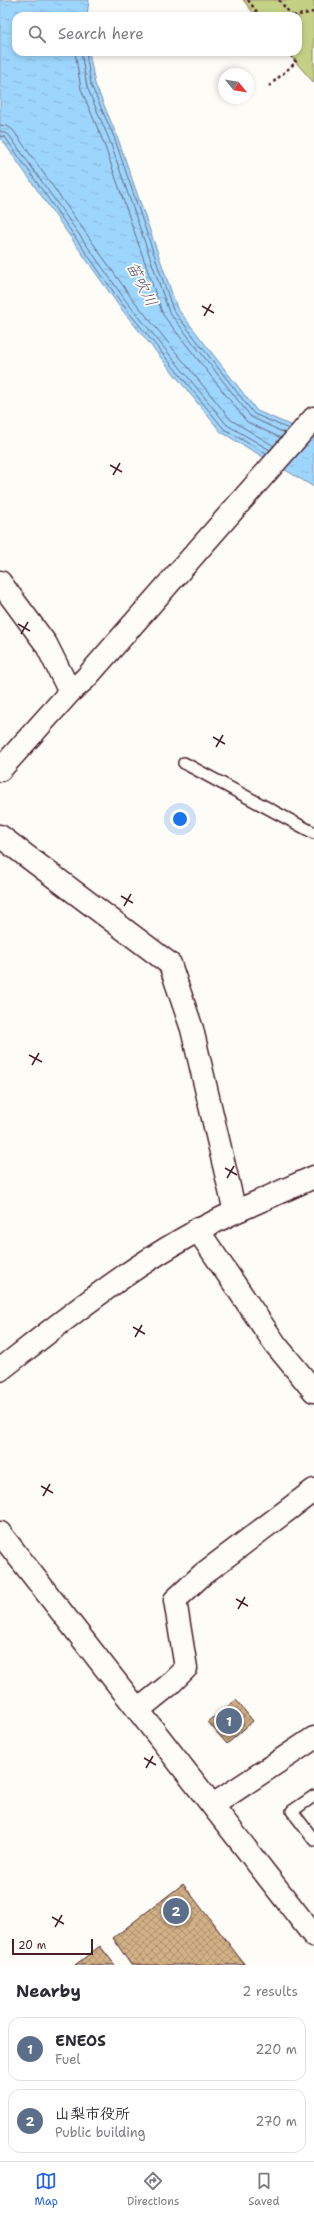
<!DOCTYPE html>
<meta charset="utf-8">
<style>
:root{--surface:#fff;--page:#f2f2f3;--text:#2b2b33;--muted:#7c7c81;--line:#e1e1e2;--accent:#2563eb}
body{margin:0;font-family:"Shantell Sans","Klee One",sans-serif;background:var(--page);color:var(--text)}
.compass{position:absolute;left:218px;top:68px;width:36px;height:36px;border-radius:50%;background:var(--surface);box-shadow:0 2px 6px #0003;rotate:120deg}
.scale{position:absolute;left:12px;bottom:10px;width:81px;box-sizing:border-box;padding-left:4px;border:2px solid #4a1f2b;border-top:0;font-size:11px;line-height:14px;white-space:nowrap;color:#4a1f2b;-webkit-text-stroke:3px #fdfcf7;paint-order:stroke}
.you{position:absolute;left:180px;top:819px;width:14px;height:14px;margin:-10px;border:3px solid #fff;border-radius:50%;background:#1a73e8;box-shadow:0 0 0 6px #1a73e833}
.badge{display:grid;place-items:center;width:26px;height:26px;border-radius:50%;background:var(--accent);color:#fff;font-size:13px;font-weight:700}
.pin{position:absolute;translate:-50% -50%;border:2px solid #fff;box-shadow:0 1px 4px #0006}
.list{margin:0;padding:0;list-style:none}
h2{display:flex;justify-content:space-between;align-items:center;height:52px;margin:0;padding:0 16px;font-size:17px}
h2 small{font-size:13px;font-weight:400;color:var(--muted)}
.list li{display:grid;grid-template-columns:26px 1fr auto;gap:12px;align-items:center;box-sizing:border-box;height:64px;margin:0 8px 8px;padding:0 8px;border:1px solid var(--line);border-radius:12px}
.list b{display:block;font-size:15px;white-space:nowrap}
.list p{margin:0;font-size:13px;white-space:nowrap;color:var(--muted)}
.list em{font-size:13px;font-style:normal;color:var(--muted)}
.icon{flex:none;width:22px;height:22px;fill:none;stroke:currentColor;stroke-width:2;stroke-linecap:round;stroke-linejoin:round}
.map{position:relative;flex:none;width:314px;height:1965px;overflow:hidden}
.search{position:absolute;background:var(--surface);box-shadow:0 2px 6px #0003;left:12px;right:12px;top:12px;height:44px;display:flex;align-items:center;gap:10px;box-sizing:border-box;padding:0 14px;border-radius:12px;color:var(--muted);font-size:15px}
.sheet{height:196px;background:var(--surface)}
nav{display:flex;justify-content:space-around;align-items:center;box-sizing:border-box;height:56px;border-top:1px solid var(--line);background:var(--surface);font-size:11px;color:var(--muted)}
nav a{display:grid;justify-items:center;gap:2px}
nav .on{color:var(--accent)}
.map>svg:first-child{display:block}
.park{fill:#c4d185;stroke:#877858}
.water{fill:url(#water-ripples);stroke:#7c8da9}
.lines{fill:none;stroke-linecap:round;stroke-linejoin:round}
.shore{stroke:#6b687f;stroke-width:1}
.building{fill:url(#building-cross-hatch);stroke:#4a1f2b}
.lane-casing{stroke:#4a1f2b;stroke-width:14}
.street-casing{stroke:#4a1f2b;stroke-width:25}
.secondary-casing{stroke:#4a1f2b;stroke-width:25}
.path{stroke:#4a1f2b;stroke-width:2.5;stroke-dasharray:3 3;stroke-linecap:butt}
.lane{stroke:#fdfcf7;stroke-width:11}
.street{stroke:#fdfcf7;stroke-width:22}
.secondary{stroke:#fdfcf7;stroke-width:22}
.ticks{fill:none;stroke:#4a1f2b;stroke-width:1.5}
.labels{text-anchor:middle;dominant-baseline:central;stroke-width:3.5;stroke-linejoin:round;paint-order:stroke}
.water-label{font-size:16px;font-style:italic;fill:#63566a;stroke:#fdfcf7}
</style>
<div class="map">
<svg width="314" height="1965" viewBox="0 0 314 1965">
<defs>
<pattern id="water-ripples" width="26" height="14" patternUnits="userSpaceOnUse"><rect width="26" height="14" fill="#9dd6fd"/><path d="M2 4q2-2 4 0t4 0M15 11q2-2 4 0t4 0" fill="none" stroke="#89b7d9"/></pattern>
<pattern id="building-cross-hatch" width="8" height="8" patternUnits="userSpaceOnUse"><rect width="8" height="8" fill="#d2b185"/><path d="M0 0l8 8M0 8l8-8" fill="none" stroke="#ac8f6d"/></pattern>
</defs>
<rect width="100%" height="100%" fill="#fdfcf7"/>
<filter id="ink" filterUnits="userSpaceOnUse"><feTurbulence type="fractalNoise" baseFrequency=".025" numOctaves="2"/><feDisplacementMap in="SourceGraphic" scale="8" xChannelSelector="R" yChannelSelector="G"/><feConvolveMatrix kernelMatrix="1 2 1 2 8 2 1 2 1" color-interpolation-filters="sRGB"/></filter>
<g filter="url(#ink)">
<!-- park -->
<path class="park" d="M 243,0 L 314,0 L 314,83 L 287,52 L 298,52 L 298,16 L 256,16 Z"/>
<!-- water -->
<path class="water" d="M 0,0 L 89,0 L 87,16 L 16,16 L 16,52 L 89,52 L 95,84 L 117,136 L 177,308 L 257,411 L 314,435 L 314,487 L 221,432 L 119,306 L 0,137 Z"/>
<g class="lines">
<!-- shore -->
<path class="shore" d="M 75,52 L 81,89 L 103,141 L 163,315 L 247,422 L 281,438
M 81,52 L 87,87 L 109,139 L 169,312 L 251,417 L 285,433
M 86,52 L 91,85 L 114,137 L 173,310 L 254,414 L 289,429
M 0,125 L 7,126 L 13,130 L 131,297 L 231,420 L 274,446
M 0,131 L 9,135 L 126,301 L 227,425 L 270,450
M 0,136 L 5,137 L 122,304 L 224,429 L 266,454"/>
</g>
<!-- building -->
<path class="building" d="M 236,1700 L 253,1721 L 227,1744 L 208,1722 Z
M 183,1884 L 245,1965 L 131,1965 L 113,1938 Z
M 100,1946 L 115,1965 L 75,1965 Z"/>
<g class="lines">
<defs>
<path id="lane" d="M 184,763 L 314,833
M 314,1796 L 292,1811 L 314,1840"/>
<path id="street" d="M 0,836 L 170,964 L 192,1029 L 235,1212 L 314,1177
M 197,1229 L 276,1345 L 314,1391
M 0,1370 C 74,1312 149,1251 235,1212
M 138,1710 L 168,1686 L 186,1668 L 175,1600 L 203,1574 L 314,1490
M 213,1805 L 314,1738"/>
<path id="secondary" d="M 0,582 L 46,644 L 70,692
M 0,770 L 70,692 L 85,679 L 314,418
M 0,1533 L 314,1936"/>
</defs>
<!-- lane casing -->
<use href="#lane" class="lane-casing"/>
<!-- street casing -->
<use href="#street" class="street-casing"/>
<!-- secondary casing -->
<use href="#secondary" class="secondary-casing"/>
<!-- path -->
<path class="path" d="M 248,0 L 260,16
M 279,0 L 292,16
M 293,16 L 314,12
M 269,86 L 296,62 L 288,52"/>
<!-- lane -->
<use href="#lane" class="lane"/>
<!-- street -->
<use href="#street" class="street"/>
<!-- secondary -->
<use href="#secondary" class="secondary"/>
</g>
</g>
<!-- ticks -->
<path class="ticks" d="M 202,306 L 214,313M 204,316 L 211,304M 110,465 L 122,472M 113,475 L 120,463M 18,624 L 30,631M 21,634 L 28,622M 213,737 L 225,744M 216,747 L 223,735M 121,896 L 133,903M 124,906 L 131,894M 29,1055 L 42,1062M 32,1065 L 39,1053M 225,1168 L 237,1175M 227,1178 L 234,1166M 133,1327 L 145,1334M 135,1337 L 142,1325M 41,1486 L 53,1493M 43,1496 L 50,1484M 236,1599 L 248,1606M 238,1609 L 245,1597M 144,1758 L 156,1765M 146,1768 L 153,1756M 52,1917 L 64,1924M 55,1927 L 62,1915"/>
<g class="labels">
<!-- water labels -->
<g class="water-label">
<text transform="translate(142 284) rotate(63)">笛吹川</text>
</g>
</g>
</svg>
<svg class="compass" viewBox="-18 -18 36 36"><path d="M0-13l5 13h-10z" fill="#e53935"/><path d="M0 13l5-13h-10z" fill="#7c7c81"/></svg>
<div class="scale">20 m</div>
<div class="you"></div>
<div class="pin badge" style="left:229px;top:1721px;background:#5c6f8a">1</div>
<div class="pin badge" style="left:176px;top:1911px;background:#5c6f8a">2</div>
<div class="search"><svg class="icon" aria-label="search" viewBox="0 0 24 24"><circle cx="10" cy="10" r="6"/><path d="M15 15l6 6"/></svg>Search here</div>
</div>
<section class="sheet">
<h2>Nearby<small>2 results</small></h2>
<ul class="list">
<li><span class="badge" style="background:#5c6f8a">1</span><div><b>ENEOS</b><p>Fuel</p></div><em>220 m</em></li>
<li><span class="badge" style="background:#5c6f8a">2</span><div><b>山梨市役所</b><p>Public building</p></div><em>270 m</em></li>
</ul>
</section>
<nav>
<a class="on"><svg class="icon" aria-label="map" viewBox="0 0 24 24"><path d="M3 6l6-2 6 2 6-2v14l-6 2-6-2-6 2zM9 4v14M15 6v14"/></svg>Map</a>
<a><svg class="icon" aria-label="directions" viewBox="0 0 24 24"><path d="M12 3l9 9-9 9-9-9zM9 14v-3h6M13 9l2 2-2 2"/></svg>Directions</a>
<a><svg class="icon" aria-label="saved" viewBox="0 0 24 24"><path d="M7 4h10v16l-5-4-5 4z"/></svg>Saved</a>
</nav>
